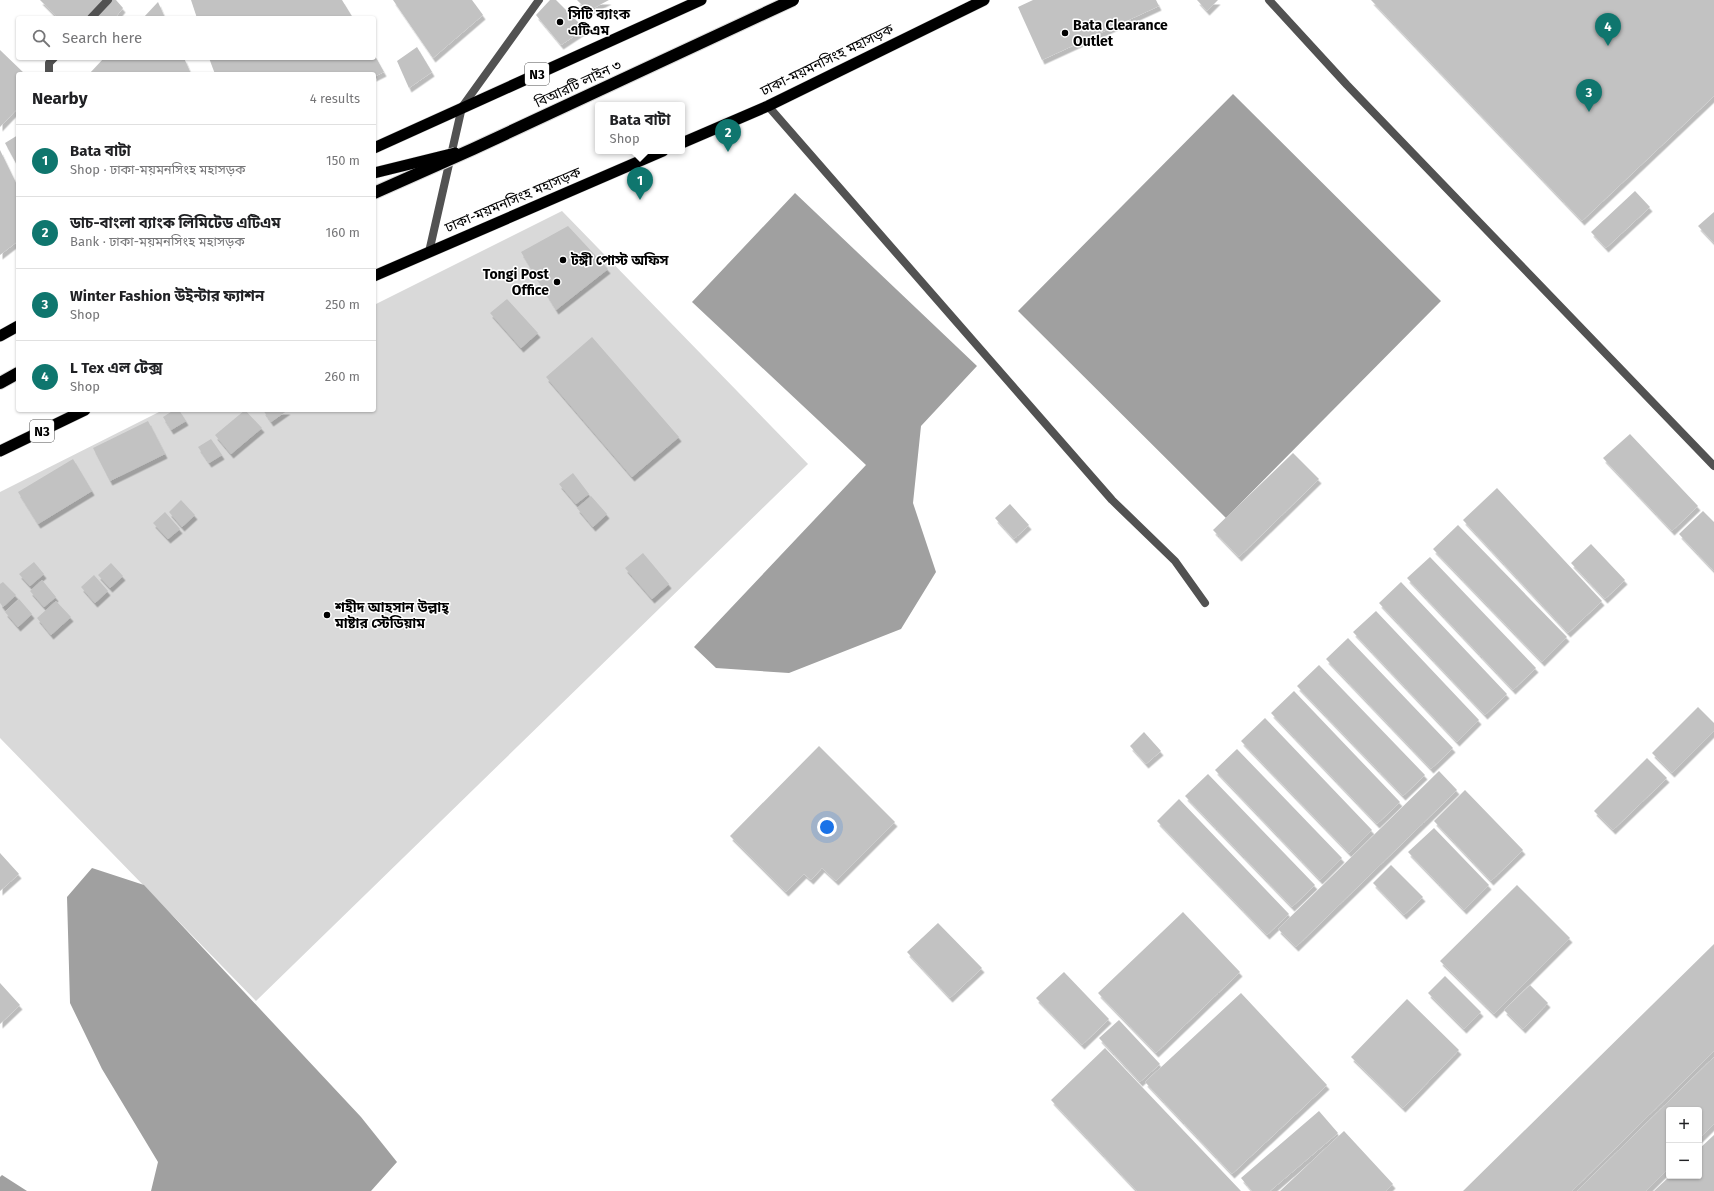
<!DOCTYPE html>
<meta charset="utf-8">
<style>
:root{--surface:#fff;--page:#f6f6f6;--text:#202124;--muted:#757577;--line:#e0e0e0;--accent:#0f766e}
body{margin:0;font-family:"Fira Sans","Noto Sans Bengali",sans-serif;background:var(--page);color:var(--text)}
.controls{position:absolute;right:12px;bottom:12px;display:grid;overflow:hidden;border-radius:4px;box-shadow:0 1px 3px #0004}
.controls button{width:36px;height:36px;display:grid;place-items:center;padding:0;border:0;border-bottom:1px solid var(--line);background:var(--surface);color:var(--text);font:20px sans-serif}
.you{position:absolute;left:827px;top:827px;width:14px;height:14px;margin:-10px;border:3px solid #fff;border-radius:50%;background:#1a73e8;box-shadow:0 0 0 6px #1a73e833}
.badge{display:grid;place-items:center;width:26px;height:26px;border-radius:50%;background:var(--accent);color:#fff;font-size:13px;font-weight:700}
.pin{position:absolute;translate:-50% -33px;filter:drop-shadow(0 1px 2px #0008)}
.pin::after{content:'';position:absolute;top:21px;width:14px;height:12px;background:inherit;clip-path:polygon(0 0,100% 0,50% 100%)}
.popup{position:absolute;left:595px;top:102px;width:90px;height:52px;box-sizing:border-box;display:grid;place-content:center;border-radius:4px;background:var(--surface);filter:drop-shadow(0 1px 3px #0005);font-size:13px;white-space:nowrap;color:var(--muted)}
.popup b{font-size:15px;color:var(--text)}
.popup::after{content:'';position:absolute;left:50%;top:100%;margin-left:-8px;border:8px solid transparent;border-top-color:var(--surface)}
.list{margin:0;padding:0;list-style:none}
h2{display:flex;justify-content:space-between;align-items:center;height:52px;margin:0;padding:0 16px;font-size:17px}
h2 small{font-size:13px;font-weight:400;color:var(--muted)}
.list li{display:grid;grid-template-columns:26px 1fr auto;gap:12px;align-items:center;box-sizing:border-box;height:72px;padding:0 16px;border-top:1px solid var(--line)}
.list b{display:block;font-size:15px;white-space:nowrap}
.list p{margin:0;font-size:13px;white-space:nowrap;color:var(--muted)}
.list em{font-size:13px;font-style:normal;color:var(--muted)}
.icon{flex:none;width:22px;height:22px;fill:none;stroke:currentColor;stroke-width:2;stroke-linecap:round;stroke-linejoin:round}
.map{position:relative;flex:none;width:1714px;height:1191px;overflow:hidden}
.search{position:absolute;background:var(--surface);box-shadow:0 1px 3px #0004;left:16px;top:16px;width:360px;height:44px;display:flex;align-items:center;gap:10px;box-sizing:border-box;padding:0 14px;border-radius:4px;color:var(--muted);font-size:15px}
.panel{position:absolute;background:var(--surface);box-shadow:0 1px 3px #0004;left:16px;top:72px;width:360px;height:340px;border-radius:4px}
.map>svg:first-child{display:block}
.green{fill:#d9d9d9}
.water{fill:#a0a0a0}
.building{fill:#c2c2c2;filter:url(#shadow)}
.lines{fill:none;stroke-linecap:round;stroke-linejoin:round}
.trunk-casing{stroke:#dbdbdb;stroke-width:12}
.motorway-casing{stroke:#dbdbdb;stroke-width:14}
.service{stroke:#525252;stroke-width:8}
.minor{stroke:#525252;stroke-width:8}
.trunk{stroke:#000;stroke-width:11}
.motorway{stroke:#000;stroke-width:12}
.trunk-bridge-casing{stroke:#dbdbdb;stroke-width:12;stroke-linecap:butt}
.motorway-bridge-casing{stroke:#dbdbdb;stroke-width:14;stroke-linecap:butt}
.trunk-bridge{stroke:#000;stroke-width:11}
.motorway-bridge{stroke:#000;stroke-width:12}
.poi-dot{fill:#000;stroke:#fff;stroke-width:1.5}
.labels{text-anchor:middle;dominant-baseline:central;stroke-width:3;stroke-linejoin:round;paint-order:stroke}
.shield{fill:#fff;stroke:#4c4c4c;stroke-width:1}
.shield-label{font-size:13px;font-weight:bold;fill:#000}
.poi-label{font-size:14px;font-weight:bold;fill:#000;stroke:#fff;text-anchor:start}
.street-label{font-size:14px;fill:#000;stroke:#fff}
</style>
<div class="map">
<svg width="1714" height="1191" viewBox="0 0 1714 1191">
<defs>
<filter id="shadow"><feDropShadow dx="2.5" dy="4.5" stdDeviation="0" flood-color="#0004"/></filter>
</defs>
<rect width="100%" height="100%" fill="#fff"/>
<!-- green -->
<path class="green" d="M 562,211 L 808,464 L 256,1001 L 0,738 L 0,492 L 163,410 L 374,410 L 374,305 Z"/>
<!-- water -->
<path class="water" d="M 1233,94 L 1441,301 L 1226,518 L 1018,311 Z
M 795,193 L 977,366 L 921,426 L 913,503 L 936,572 L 901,629 L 789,673 L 716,668 L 694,647 L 866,465 L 692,302 Z
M 92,868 L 144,885 L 361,1117 L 397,1162 L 371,1191 L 151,1191 L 158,1162 L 102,1069 L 70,1003 L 67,897 Z
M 2,1175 L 27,1191 L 0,1191 L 0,1177 Z"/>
<!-- building -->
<path class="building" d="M 40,0 L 116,0 L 123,8 L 115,18 L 58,18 Z
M 191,0 L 342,0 L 353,18 L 197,18 Z
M 393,0 L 472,0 L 483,15 L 433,58 Z
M 550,0 L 556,0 L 585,29 L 561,45 L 536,15 Z
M 577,0 L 609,0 L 588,11 Z
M 1033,0 L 1156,0 L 1159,6 L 1042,60 L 1018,7 Z
M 1197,0 L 1218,0 L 1207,11 Z
M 1371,0 L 1714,0 L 1714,96 L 1582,221 Z
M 158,2 L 165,18 L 143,18 Z
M 417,47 L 432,72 L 409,88 L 397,61 Z
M 0,50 L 25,74 L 18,74 L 18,108 L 0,127 Z
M 374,54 L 384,72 L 374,77 L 374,74 L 215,74 L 209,58 L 374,58 Z
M 104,58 L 184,58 L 191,74 L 89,74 Z
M 18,135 L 18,167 L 5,143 Z
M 0,150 L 18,187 L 18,241 L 0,255 Z
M 1635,191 L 1650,207 L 1606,248 L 1591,232 Z
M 1714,212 L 1714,243 L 1698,226 Z
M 568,226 L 608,269 L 556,310 L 521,252 Z
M 507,299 L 538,333 L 521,348 L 490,313 Z
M 592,337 L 679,437 L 632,477 L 546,377 Z
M 174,410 L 179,410 L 186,421 L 171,430 L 163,417 Z
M 245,410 L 262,428 L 231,454 L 215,435 Z
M 263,410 L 288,410 L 271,422 Z
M 148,421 L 165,454 L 110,481 L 93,448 Z
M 1630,434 L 1698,506 L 1672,531 L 1603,458 Z
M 211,439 L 222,455 L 209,463 L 198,447 Z
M 1293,453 L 1319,479 L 1239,557 L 1213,530 Z
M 73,459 L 92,491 L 38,524 L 18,492 Z
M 573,473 L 589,494 L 576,504 L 559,484 Z
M 1497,488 L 1602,601 L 1568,633 L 1463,520 Z
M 591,496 L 607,514 L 593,527 L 577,508 Z
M 181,500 L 195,515 L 182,527 L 169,512 Z
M 1010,504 L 1029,525 L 1014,539 L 995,518 Z
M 1703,511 L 1714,522 L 1714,571 L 1679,534 Z
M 165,512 L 180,529 L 168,539 L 153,523 Z
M 1458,525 L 1567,637 L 1542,662 L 1433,549 Z
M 1591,544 L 1625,580 L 1605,599 L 1571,563 Z
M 643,553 L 669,584 L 652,599 L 625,568 Z
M 1430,557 L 1536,668 L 1513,690 L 1407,578 Z
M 34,562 L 44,574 L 30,586 L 19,574 Z
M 111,563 L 123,576 L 110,588 L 98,575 Z
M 94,575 L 108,591 L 95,603 L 81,587 Z
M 42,580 L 56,597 L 44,607 L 30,591 Z
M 3,582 L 16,595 L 3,607 L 0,603 L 0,584 Z
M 1401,582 L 1507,694 L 1485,715 L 1379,603 Z
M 19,599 L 32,614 L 18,627 L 5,612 Z
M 56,601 L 71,617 L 51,635 L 37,618 Z
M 1376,611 L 1479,720 L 1457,742 L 1353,632 Z
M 1348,638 L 1453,748 L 1431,769 L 1326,659 Z
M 1319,665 L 1425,775 L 1403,796 L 1297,686 Z
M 1294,691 L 1400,802 L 1377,824 L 1271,713 Z
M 1698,707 L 1714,723 L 1714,731 L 1672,773 L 1652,753 Z
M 1265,718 L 1372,830 L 1349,853 L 1241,741 Z
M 1144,732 L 1161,751 L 1146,764 L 1130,746 Z
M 819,746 L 895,822 L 836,881 L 822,868 L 811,880 L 804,874 L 786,892 L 730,836 Z
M 1237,749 L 1342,858 L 1320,880 L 1215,770 Z
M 1647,758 L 1667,778 L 1613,830 L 1594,811 Z
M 1439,771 L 1457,790 L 1296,947 L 1278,929 Z
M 1208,774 L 1315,885 L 1292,907 L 1185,796 Z
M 1465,790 L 1523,850 L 1491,881 L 1434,821 Z
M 1179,799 L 1289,914 L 1267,935 L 1157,821 Z
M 1434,828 L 1489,885 L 1464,910 L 1408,852 Z
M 0,853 L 19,874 L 0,891 Z
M 1391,865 L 1423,897 L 1404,915 L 1373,883 Z
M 1517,885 L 1570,938 L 1494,1014 L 1440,961 Z
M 1183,912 L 1240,972 L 1156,1053 L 1098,993 Z
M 938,923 L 982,968 L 950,998 L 907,952 Z
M 1714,944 L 1714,1051 L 1572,1191 L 1463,1191 Z
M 1064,972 L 1109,1019 L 1082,1045 L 1036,998 Z
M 1445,976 L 1481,1012 L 1464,1029 L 1428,993 Z
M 0,983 L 20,1005 L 0,1024 Z
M 1530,985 L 1548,1003 L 1523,1029 L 1504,1010 Z
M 1241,993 L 1327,1085 L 1232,1174 L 1145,1082 Z
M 1407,999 L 1459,1050 L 1403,1108 L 1351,1057 Z
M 1119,1020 L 1160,1064 L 1140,1082 L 1099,1038 Z
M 1105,1048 L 1241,1191 L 1137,1191 L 1051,1100 Z
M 1714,1057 L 1714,1124 L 1699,1139 L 1699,1110 L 1669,1110 L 1669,1168 L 1646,1191 L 1577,1191 Z
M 1319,1111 L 1338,1133 L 1270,1191 L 1252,1191 L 1241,1178 Z
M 1344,1131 L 1393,1184 L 1386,1191 L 1280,1191 Z
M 1714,1135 L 1714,1191 L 1654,1191 L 1670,1176 L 1699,1176 L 1699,1149 Z"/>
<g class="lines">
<defs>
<path id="trunk" d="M 682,143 L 768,106 L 984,0
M 374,148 L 701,0
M 374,276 L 663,151
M 0,336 L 18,326
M 0,451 L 85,410"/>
<path id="motorway" d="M 0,383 L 18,373"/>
</defs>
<!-- trunk casing -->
<use href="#trunk" class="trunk-casing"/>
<!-- motorway casing -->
<use href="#motorway" class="motorway-casing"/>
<!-- service -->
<path class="service" d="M 768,106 L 1112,500 L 1175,561 L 1205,603"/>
<!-- minor -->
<path class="minor" d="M 1269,0 L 1347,85 L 1714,466
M 91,18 L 108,0
M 49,74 L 49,63 L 54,58
M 429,252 L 462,107 L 539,0"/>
<!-- trunk -->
<use href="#trunk" class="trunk"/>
<!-- motorway -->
<use href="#motorway" class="motorway"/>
<defs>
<path id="trunk-bridge" d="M 374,173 L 455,153"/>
<path id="motorway-bridge" d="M 374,193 L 473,149 L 793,0"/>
</defs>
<!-- trunk-bridge casing -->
<use href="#trunk-bridge" class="trunk-bridge-casing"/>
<!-- motorway-bridge casing -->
<use href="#motorway-bridge" class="motorway-bridge-casing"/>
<!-- trunk-bridge -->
<use href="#trunk-bridge" class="trunk-bridge"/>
<!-- motorway-bridge -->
<use href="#motorway-bridge" class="motorway-bridge"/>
</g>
<!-- markers -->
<g class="poi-dot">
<circle cx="560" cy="22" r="4"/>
<circle cx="1065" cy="33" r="4"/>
<circle cx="563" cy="260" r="4"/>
<circle cx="557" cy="282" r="4"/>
<circle cx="327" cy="615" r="4"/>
</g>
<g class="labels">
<!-- shield labels -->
<g class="shield">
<rect x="525" y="63" width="24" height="22" rx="3"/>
<rect x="30" y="420" width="24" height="22" rx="3"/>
</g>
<g class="shield-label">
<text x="537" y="74">N3</text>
<text x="42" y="431">N3</text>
</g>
<!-- poi labels -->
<g class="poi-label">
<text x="568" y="14">সিটি ব্যাংক<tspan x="568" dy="16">এটিএম</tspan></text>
<text x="1073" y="25">Bata Clearance<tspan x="1073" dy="16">Outlet</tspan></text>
<text x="571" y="260">টঙ্গী পোস্ট অফিস</text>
<text x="549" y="274" text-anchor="end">Tongi Post<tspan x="549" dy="16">Office</tspan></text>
<text x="335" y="607">শহীদ আহসান উল্লাহ্‌<tspan x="335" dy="16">মাষ্টার স্টেডিয়াম</tspan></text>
</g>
<!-- street labels -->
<g class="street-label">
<text transform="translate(827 60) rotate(-26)">ঢাকা-ময়মনসিংহ মহাসড়ক</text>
<text transform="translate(578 84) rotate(-25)">বিআরটি লাইন ৩</text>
<text transform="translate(513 200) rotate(-23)">ঢাকা-ময়মনসিংহ মহাসড়ক</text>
</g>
</g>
</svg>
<div class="controls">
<button>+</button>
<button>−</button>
</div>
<div class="you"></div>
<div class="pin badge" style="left:640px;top:200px">1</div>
<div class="popup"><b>Bata বাটা</b>Shop</div>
<div class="pin badge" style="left:728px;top:152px">2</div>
<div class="pin badge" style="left:1589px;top:112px">3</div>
<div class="pin badge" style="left:1608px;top:46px">4</div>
<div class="search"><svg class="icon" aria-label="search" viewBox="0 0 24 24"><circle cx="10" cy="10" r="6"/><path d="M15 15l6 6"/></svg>Search here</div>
<section class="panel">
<h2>Nearby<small>4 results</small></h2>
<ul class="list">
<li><span class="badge">1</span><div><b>Bata বাটা</b><p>Shop · ঢাকা-ময়মনসিংহ মহাসড়ক</p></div><em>150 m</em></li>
<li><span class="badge">2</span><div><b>ডাচ-বাংলা ব্যাংক লিমিটেড এটিএম</b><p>Bank · ঢাকা-ময়মনসিংহ মহাসড়ক</p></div><em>160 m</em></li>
<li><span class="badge">3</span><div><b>Winter Fashion উইন্টার ফ্যাশন</b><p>Shop</p></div><em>250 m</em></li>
<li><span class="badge">4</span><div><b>L Tex এল টেক্স</b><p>Shop</p></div><em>260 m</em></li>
</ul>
</section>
</div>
